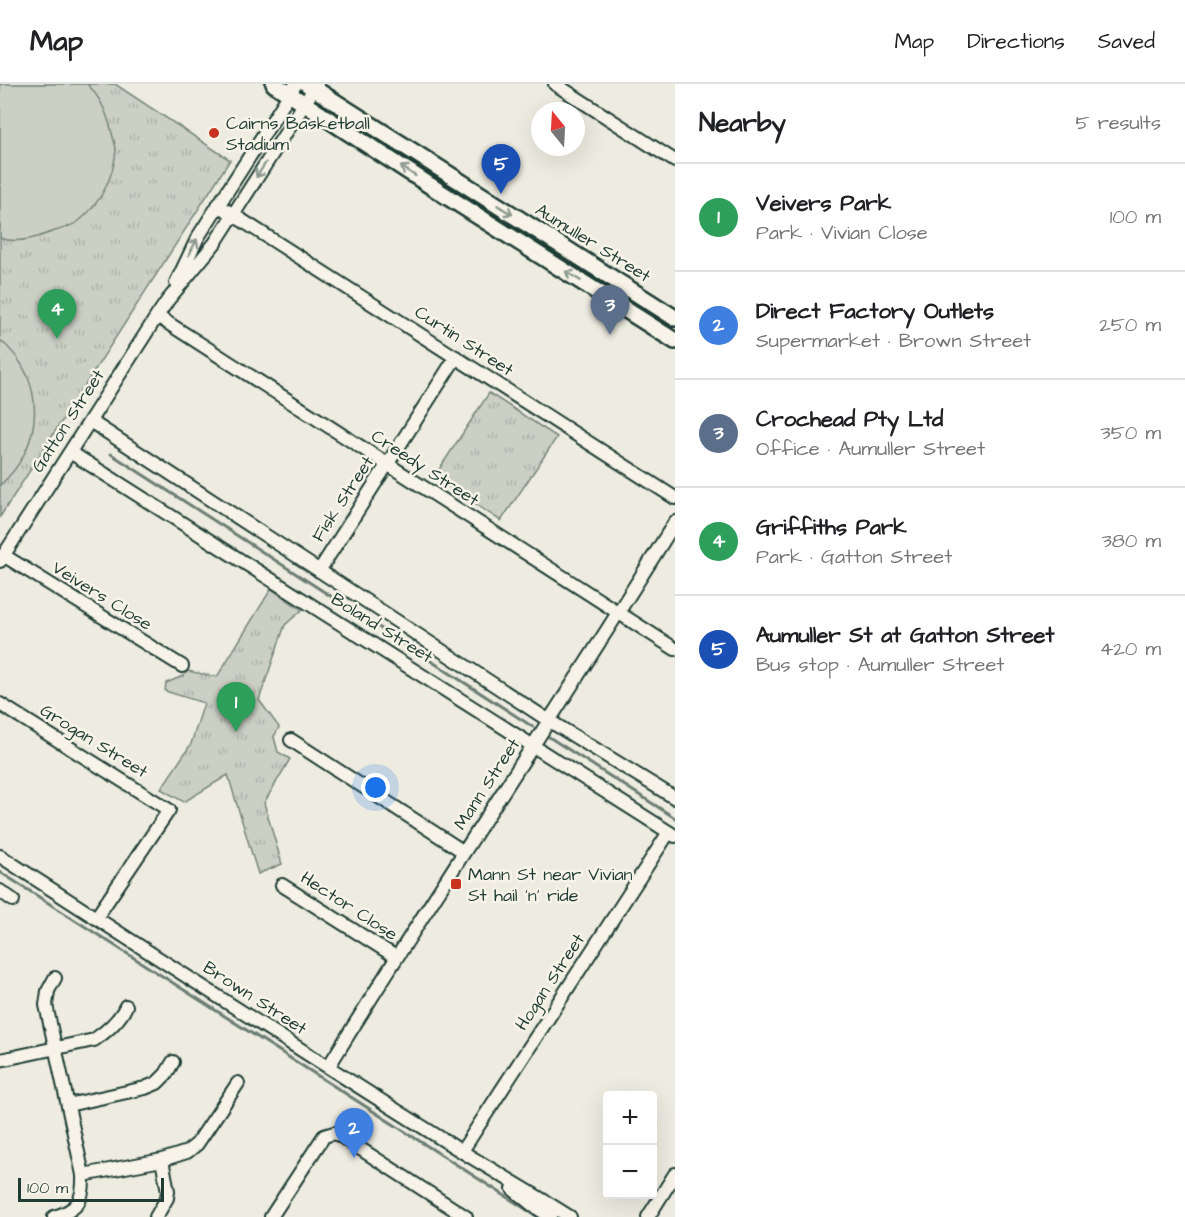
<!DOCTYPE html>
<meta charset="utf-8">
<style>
:root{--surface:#fff;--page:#f6f6f6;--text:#202124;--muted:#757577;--line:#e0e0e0;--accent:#7c3aed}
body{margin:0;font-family:"Architects Daughter",sans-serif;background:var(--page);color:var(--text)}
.controls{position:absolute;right:18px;bottom:18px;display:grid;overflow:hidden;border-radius:6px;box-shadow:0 6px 24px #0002}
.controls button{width:54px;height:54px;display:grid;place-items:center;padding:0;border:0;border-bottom:2px solid var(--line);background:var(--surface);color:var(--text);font:30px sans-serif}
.compass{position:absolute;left:531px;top:18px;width:54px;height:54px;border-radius:50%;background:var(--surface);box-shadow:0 6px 24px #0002;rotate:342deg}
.scale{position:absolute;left:18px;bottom:15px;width:146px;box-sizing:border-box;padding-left:6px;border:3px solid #1f3d34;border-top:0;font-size:16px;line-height:21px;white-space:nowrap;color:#1f3d34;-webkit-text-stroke:4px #f7f3e8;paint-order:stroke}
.you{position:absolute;left:376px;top:704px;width:21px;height:21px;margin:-15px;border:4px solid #fff;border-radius:50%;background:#1a73e8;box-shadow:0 0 0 9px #1a73e833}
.badge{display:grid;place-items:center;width:39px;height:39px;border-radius:50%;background:var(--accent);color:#fff;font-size:20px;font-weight:700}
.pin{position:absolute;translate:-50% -50px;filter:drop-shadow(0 2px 3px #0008)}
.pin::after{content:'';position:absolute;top:32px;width:21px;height:18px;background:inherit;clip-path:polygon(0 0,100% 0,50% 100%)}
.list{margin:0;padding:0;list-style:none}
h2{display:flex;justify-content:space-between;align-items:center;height:78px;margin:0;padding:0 24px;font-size:26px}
h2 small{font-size:20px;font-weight:400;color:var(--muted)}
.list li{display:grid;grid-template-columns:39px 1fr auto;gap:18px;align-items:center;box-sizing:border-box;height:108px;padding:0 24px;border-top:2px solid var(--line)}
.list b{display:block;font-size:22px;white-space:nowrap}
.list p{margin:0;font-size:20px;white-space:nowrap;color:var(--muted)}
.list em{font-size:20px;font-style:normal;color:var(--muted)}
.map{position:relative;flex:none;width:675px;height:1133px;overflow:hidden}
header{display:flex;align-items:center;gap:36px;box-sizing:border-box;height:84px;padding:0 30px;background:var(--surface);border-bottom:2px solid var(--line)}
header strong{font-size:28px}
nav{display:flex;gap:33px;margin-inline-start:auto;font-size:21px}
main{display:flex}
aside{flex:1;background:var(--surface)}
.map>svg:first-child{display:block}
.park{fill:url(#park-tufts);stroke:#76867c;stroke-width:1.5}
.garden{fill:#cccfc4;stroke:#76867c;stroke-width:1.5}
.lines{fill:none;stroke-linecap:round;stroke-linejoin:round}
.stream{stroke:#6c7e74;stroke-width:3}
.minor-casing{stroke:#1f3d34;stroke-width:16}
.major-casing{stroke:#1f3d34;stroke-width:20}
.minor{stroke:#f7f3e8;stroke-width:12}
.major{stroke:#f7f3e8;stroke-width:15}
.oneway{stroke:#8b988e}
.poi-dot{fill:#c8321e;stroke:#f7f3e8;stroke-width:2}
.labels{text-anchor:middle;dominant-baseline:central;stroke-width:5;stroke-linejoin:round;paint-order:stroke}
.poi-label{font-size:18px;fill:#1f3d34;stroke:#f7f3e8;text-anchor:start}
.street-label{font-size:18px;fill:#1f3d34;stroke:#f7f3e8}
</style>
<header>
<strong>Map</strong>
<nav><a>Map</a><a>Directions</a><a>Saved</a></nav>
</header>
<main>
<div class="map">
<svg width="675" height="1133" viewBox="0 0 675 1133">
<defs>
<pattern id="park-tufts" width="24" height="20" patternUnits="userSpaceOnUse" patternTransform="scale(1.5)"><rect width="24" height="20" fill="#cccfc4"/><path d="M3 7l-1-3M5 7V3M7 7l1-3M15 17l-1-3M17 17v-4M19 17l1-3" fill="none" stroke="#afb3a9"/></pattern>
</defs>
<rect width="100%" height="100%" fill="#eeece1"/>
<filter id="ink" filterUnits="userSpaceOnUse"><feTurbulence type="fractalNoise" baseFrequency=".0167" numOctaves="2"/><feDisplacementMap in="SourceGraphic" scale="12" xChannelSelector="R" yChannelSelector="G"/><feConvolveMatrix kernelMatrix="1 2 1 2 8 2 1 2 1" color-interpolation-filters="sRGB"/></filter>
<g filter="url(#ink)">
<!-- park -->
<path class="park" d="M 0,0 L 115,0 L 230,76 L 0,433 Z
M 489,309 L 557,353 L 501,437 L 434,393 Z
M 271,505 L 302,526 L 285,541 L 259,616 L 279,643 L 274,653 L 278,668 L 290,675 L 264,719 L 282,780 L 258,790 L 228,691 L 184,718 L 161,705 L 191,660 L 204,619 L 165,607 L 166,599 L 183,592 L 188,587 L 217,593 Z"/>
<!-- garden -->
<path class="garden" d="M 0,0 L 87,0 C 102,15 108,32 113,53 C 114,57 116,62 116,66 C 114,93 100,120 79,137 C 71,143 58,146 49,149 C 34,155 16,160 0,154 Z
M 0,256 C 47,294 45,362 0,401 Z"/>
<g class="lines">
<!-- stream -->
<path class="stream" d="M 111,370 L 533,643
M 549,653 L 675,734
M 0,788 L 538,1133"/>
<defs>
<path id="minor" d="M 555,0 L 675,77
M 218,121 L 675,414
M 176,199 L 198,153 L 296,0
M 157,232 L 675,565
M 90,337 L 548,636 L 675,714
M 70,368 L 675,752
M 3,471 L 182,582
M 0,477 L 157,232 L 168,216 L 215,159 L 317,0
M 319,487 L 456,273
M 0,620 L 169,726 L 96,834
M 291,656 L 464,768
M 0,772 C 153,871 306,970 461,1067 C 497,1089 534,1110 570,1133
M 282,801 L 396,873
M 0,807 L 13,816
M 0,976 L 94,956 C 107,947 120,936 126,922
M 329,982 C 441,799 562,621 675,438
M 68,1021 L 145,1004 L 157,999 L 166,990 L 173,978
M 462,1067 L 669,748
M 83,1091 L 162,1076 L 187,1068 L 197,1060 L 238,999
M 513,1105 L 534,1122 L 551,1133
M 54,1133 C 78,1126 84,1116 83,1091 L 46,921 L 48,907 L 55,894
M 156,1133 L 167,1114 L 168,1107 L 162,1076
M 271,1133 L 324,1052 L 334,1049 L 339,1051 L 466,1133
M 648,1133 L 675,1090"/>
<path id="major" d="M 274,0 L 440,108 L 675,257
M 307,0 L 675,234"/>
</defs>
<!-- minor casing -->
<use href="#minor" class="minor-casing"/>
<!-- major casing -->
<use href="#major" class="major-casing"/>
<!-- minor -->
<use href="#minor" class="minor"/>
<!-- major -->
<use href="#major" class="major"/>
</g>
<!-- one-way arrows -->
<defs><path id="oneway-shaft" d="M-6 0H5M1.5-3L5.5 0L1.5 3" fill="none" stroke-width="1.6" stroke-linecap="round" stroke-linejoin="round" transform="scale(1.5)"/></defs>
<g class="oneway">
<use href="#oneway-shaft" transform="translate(261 86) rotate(123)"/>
<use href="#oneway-shaft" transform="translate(408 87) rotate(-147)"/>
<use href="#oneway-shaft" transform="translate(505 126) rotate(32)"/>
<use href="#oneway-shaft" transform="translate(193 163) rotate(-64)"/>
<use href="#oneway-shaft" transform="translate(573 192) rotate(-148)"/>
</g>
</g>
<!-- markers -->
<g class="poi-dot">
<circle cx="214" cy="49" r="6"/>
<rect x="450" y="794" width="12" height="12" rx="3"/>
</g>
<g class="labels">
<!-- poi labels -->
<g class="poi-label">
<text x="226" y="39">Cairns Basketball<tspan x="226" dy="21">Stadium</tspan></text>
<text x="468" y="790">Mann St near Vivian<tspan x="468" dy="21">St hail 'n' ride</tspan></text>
</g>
<!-- street labels -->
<g class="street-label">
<text transform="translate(593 159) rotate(32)">Aumuller Street</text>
<text transform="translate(464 257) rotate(33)">Curtin Street</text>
<text transform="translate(68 337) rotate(-57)">Gatton Street</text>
<text transform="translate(425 384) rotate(33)">Creedy Street</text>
<text transform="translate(343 415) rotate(-57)">Fisk Street</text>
<text transform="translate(102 512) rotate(32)">Veivers Close</text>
<text transform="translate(382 544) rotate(32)">Boland Street</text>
<text transform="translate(94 657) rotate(32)">Grogan Street</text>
<text transform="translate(487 700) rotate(-57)">Mann Street</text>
<text transform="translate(349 822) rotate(33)">Hector Close</text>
<text transform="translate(550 898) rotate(-57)">Hogan Street</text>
<text transform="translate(255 914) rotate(33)">Brown Street</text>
</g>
</g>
</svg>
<div class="controls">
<button>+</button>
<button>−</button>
</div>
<svg class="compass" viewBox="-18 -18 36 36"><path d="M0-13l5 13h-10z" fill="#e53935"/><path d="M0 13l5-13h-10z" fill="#757577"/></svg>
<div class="scale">100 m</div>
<div class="you"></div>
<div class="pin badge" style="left:236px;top:648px;background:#2e9e5b">1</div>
<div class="pin badge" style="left:354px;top:1074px;background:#3f7fe0">2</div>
<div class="pin badge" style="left:610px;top:251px;background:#5c6f8a">3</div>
<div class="pin badge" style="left:57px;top:255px;background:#2e9e5b">4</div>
<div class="pin badge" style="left:501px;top:110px;background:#1a4fb4">5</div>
</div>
<aside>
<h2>Nearby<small>5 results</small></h2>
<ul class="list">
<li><span class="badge" style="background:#2e9e5b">1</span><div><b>Veivers Park</b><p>Park · Vivian Close</p></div><em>100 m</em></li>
<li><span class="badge" style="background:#3f7fe0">2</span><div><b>Direct Factory Outlets</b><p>Supermarket · Brown Street</p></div><em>250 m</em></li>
<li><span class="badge" style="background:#5c6f8a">3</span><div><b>Crochead Pty Ltd</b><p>Office · Aumuller Street</p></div><em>350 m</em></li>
<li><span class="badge" style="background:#2e9e5b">4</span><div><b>Griffiths Park</b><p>Park · Gatton Street</p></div><em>380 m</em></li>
<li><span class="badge" style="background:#1a4fb4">5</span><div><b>Aumuller St at Gatton Street</b><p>Bus stop · Aumuller Street</p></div><em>420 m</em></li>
</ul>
</aside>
</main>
